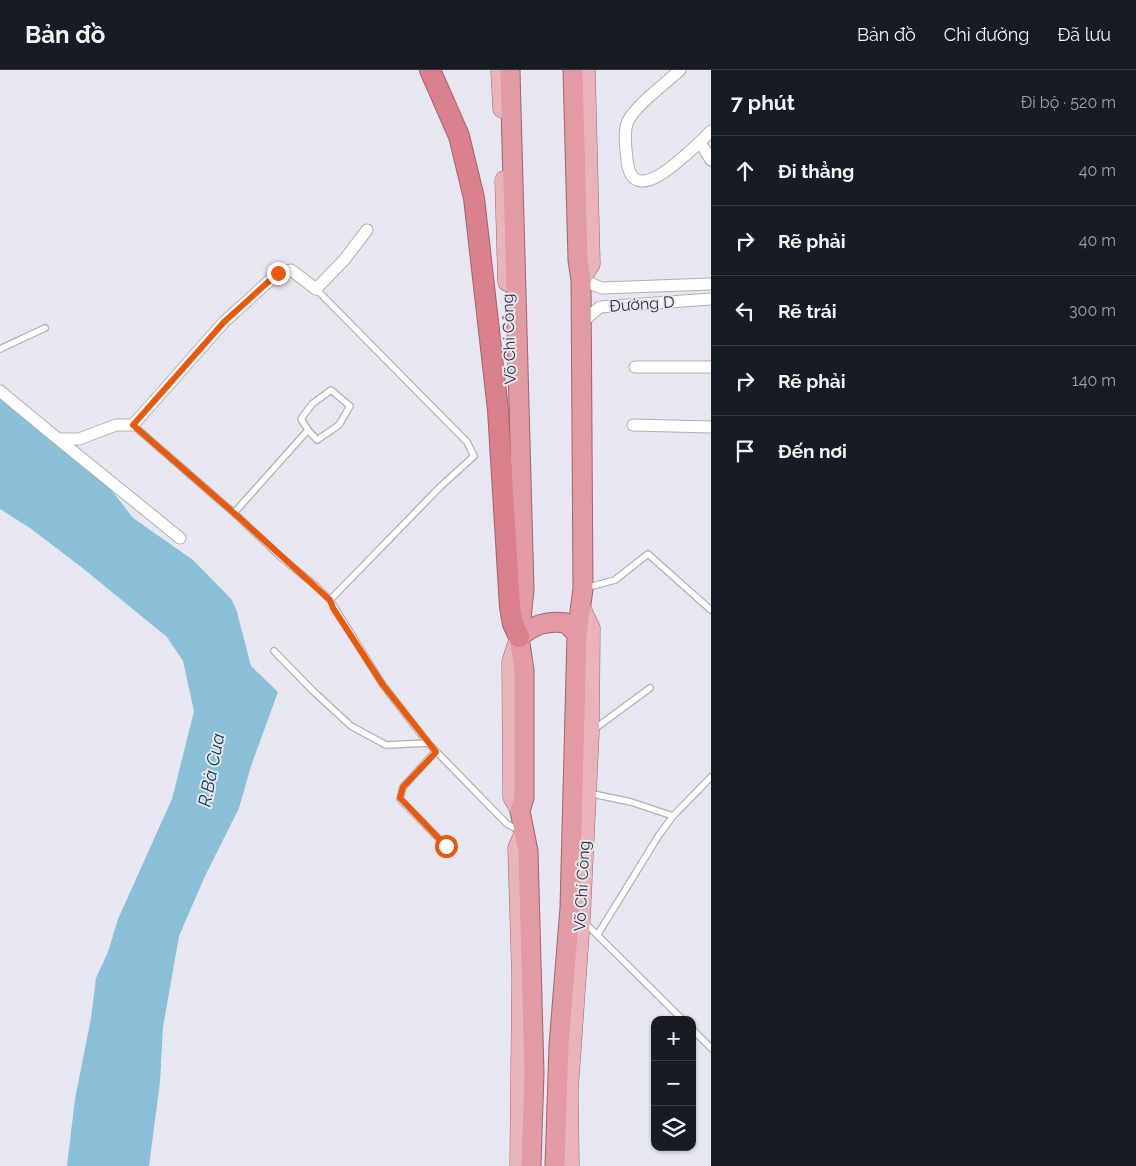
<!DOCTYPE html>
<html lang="vi">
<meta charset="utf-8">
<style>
:root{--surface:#171b24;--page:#242831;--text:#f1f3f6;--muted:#9ea1a6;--line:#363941}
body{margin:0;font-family:Raleway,sans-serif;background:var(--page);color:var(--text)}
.controls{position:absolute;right:15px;bottom:15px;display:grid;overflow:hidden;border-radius:10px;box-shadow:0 1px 4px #0004}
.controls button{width:45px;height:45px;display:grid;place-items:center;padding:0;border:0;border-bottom:1px solid var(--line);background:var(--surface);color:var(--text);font:25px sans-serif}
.stop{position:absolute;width:15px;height:15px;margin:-11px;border:4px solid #ea580c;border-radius:50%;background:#fff}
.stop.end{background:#ea580c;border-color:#fff;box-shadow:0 1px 5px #0008}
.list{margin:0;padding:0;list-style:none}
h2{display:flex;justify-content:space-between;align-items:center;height:65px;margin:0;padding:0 20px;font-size:21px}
h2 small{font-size:16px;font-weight:400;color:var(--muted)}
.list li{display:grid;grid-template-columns:32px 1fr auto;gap:15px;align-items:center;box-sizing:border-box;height:70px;padding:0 20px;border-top:1px solid var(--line)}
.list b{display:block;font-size:19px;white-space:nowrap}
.list em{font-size:16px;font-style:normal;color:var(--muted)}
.icon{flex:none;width:28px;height:28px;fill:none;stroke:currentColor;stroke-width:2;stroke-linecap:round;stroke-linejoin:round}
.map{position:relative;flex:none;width:711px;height:1096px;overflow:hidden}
header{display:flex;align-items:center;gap:30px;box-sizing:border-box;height:70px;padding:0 25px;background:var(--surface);border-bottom:1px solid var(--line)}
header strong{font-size:24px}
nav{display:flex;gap:28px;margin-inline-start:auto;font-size:18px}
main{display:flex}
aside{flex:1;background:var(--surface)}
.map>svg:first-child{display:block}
.water{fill:#89bfd7}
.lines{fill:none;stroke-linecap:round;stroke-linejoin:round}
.service-casing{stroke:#afafb8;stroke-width:8}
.minor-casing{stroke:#afafb8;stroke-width:13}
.primary-casing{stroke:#a0656f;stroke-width:19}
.trunk-casing{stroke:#a0656f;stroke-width:21}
.motorway-casing{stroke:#a0656f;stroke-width:22}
.service{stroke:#fff;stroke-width:5.5}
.minor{stroke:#fff;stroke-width:11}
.primary{stroke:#e9b3bb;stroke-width:18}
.trunk{stroke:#e29aa4;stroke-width:19}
.motorway{stroke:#db808d;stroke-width:20}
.route{stroke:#ea580c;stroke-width:6}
.labels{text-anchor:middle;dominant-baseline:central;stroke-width:4;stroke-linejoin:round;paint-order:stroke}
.street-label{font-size:16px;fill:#323236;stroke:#e6e7f0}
.water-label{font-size:18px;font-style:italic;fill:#063849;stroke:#e6e7f0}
</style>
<header>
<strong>Bản đồ</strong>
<nav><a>Bản đồ</a><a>Chỉ đường</a><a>Đã lưu</a></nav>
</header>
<main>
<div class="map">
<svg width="711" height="1096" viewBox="0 0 711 1096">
<rect width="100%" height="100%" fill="#e6e7f0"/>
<!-- water -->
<path class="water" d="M 0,326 L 103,409 L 133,448 L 193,490 L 232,530 L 237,542 L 251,596 L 278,622 L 251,696 L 239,738 L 205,806 L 179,866 L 163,957 L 160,1012 L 149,1096 L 67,1096 L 75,1029 L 91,948 L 96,908 L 108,882 L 118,849 L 172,729 L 194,641 L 183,591 L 167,567 L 80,496 L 30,458 L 0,439 Z"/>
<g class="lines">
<defs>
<path id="service" d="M 316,219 L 467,372 L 474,386 L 440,417 L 330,530
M 0,279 L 45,258
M 331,320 L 350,336 L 339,355 L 317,370 L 308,360 L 301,349 L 312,334 Z
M 133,355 L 234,443 L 282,488 L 317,517 L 330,530 L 383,615 L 428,673 L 507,754 L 521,761
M 234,443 L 308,360
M 585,518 L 615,510 L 648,484 L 711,540
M 274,581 L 312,620 L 351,656 L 386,675 L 428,673
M 593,660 L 650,618
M 435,682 L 403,717 L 400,729 L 446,776
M 588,723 L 631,732 L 673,746
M 584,852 L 683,950
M 598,864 L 659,765 L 673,746 L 711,707
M 692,959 L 711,978"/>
<path id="minor" d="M 680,0 C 666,13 636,35 628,51 C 623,62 626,78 627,90 C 632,141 685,85 700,72 L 711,90
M 700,72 L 711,61
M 581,210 L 602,218 L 711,214
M 581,256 L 589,246 L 600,237 L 711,229
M 635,297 L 711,297
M 0,321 L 58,369 L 79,369 L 116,355 L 133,355 L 224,252 L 278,203 L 291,200 L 316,219 L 344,190 L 367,160
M 633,355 L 711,357
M 58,369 L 180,468"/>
<path id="primary" d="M 500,0 L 502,39
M 504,110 L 507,212
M 581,210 L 591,194 L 586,0
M 519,567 L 511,592 L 512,727 L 520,741
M 519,1096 L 521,908 L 517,778 L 524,762
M 570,1096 L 569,1020 L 581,849 L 590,663 L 591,558 L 581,537"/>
<path id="trunk" d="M 510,0 L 524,520 L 519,567 L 524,600 L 524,728 L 520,741 L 528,781 L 534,1003 L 531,1096
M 519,567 C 534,555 546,550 566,553 L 577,564
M 555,1096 L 559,975 L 570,838 L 577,564 L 583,519 L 581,210 L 578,190 L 573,0"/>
<path id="motorway" d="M 430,0 L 459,66 L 474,128 L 498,340 L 510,537 L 513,554 L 519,567"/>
</defs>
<!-- service casing -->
<use href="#service" class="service-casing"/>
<!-- minor casing -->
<use href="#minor" class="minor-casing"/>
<!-- primary casing -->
<use href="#primary" class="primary-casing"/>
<!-- trunk casing -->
<use href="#trunk" class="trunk-casing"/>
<!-- motorway casing -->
<use href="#motorway" class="motorway-casing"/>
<!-- service -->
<use href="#service" class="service"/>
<!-- minor -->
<use href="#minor" class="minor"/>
<!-- primary -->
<use href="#primary" class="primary"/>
<!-- trunk -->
<use href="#trunk" class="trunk"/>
<!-- motorway -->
<use href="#motorway" class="motorway"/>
</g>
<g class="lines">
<!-- route -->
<path class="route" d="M 278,203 L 224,252 L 133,355 L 234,443 L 330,530 L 333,538 L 383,615 L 436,682 L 403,717 L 400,728 L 446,776"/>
</g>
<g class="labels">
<!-- street labels -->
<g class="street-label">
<text transform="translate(642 234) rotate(-4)">Đường D</text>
<text transform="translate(509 269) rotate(-92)">Võ Chí Công</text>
<text transform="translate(582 816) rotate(-87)">Võ Chí Công</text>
</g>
<!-- water labels -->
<g class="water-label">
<text transform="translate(211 700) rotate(-79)">R.Bà Cua</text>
</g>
</g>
</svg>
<div class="controls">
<button>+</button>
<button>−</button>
<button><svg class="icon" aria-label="layers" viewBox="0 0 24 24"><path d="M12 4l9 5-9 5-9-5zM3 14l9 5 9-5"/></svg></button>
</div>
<div class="stop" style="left:446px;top:776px"></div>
<div class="stop end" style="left:278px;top:203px"></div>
</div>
<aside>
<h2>7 phút<small>Đi bộ · 520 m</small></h2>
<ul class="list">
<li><svg class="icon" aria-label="ahead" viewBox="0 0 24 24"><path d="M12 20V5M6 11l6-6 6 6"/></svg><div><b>Đi thẳng</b></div><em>40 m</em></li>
<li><svg class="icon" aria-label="right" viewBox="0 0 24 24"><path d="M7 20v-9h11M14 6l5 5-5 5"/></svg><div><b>Rẽ phải</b></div><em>40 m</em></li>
<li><svg class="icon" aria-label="left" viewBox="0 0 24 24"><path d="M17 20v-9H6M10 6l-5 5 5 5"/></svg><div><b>Rẽ trái</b></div><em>300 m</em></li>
<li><svg class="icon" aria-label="right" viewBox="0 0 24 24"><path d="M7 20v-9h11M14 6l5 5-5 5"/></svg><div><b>Rẽ phải</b></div><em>140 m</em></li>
<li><svg class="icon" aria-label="arrive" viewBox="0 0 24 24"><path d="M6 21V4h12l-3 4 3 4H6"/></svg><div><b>Đến nơi</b></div></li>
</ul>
</aside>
</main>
